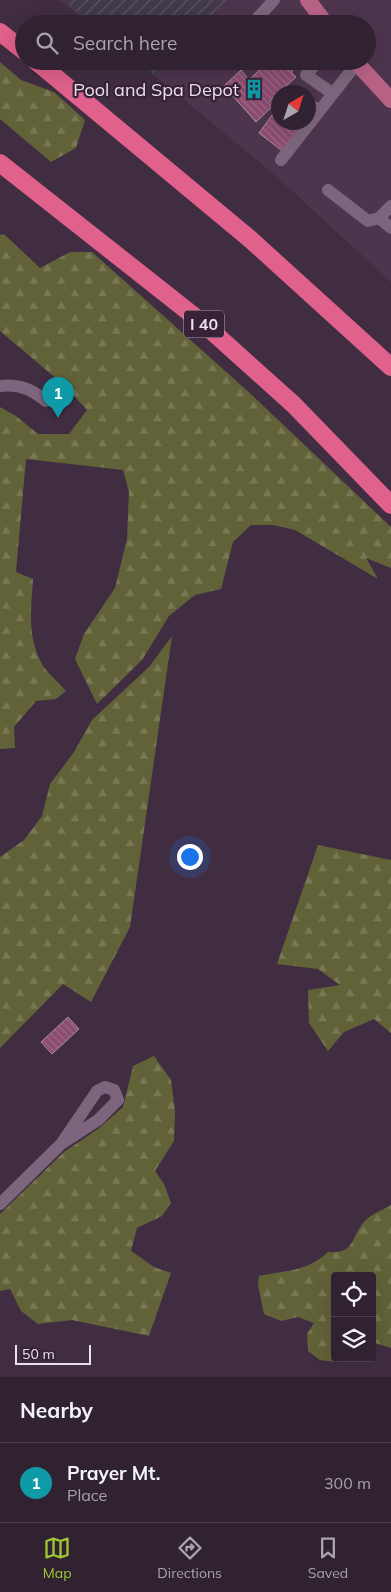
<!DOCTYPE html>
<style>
:root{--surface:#312232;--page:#3d2f3e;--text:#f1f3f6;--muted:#a8a4ac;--line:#4c3f4d;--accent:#9dca30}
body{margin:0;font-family:Mulish,sans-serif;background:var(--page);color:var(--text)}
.controls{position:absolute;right:15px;bottom:15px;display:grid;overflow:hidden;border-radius:5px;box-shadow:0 5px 20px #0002}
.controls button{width:45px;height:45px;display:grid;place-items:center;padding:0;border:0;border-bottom:1px solid var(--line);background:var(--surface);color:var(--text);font:25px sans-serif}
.compass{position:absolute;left:271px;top:85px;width:45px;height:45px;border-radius:50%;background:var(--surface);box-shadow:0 5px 20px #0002;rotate:39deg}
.scale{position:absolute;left:15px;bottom:12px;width:76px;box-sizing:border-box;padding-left:5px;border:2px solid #ecdfeb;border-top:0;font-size:14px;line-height:18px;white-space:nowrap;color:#ecdfeb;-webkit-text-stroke:4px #372337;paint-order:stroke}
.you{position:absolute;left:189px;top:856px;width:18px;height:18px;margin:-12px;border:4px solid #fff;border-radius:50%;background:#1a73e8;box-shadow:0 0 0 8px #1a73e833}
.badge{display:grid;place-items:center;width:32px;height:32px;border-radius:50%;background:var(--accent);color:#fff;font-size:16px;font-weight:700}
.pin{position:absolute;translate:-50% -41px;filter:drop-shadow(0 1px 2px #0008)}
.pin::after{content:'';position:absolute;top:26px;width:18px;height:15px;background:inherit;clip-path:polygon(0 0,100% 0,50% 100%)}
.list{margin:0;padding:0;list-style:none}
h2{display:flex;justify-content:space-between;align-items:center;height:65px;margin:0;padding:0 20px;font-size:21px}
h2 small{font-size:16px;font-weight:400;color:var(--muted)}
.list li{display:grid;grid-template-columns:32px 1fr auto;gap:15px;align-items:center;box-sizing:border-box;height:80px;padding:0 20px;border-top:1px solid var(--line)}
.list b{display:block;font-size:19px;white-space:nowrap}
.list p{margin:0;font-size:16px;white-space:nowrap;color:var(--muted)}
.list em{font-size:16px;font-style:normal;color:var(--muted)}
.icon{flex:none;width:28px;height:28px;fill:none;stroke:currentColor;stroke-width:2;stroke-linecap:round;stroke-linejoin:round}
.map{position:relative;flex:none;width:391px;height:1377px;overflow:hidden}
.search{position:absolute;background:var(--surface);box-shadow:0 5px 20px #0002;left:15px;right:15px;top:15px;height:55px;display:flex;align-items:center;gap:12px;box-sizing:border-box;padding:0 18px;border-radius:28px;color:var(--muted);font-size:19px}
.sheet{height:145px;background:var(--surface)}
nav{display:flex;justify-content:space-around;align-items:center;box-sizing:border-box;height:70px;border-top:1px solid var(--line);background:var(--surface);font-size:14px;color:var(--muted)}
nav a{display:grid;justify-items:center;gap:2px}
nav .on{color:var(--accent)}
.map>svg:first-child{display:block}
.built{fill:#4e354e;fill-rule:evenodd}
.industrial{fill:url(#industrial-furrows)}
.forest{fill:url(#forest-firs)}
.building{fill:url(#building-back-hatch);stroke:#ac8c9d}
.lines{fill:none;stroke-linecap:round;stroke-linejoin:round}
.minor{stroke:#7d667d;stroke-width:12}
.major{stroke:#b86385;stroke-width:16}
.highway{stroke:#e0618b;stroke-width:18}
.labels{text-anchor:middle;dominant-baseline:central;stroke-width:4.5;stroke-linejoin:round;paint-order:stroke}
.shield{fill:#372337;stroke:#b6a7b5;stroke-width:1}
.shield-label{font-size:16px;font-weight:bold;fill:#ecdfeb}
.poi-label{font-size:18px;fill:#ecdfeb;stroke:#372337;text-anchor:end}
</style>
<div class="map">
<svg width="391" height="1377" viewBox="0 0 391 1377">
<defs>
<pattern id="industrial-furrows" width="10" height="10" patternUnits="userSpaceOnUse" patternTransform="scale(1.25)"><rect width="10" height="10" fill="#423949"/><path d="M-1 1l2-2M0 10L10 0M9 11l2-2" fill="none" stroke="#5d5563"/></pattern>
<pattern id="forest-firs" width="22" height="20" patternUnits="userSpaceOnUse" patternTransform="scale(1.25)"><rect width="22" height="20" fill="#616238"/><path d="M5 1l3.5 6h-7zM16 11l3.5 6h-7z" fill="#787855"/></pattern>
<pattern id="building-back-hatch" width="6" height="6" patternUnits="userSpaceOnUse" patternTransform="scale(1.25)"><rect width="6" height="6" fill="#8b4d71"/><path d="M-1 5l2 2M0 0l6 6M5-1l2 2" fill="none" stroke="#9c6685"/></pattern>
</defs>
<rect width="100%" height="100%" fill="#412d42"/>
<!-- built -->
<path class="built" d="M 60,0 L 391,0 L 391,282 L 276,176 L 137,61 L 367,61 L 367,24 L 90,24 ZM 278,92 L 308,92 L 308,122 L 278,122 Z"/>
<!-- industrial -->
<path class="industrial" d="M 63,0 L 227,0 L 207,24 L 91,24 Z
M 137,61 L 173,61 L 158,78 Z"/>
<!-- forest -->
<path class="forest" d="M 0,62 L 21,80 L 54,92 L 85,120 L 76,148 L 51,162 L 0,119 Z
M 4,234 L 40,268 L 70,252 L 92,252 L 252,395 L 391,527 L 391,568 L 366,558 L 378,579 L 295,530 L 273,525 L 251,525 L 233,542 L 221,589 L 195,595 L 169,616 L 142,660 L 97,704 L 75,659 L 84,634 L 115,588 L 127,539 L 129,492 L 123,470 L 26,459 L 16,572 L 33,579 C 31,609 27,637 42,664 C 48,674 59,683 66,691 L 56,699 L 36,701 L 14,727 L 15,748 L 0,749 L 0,407 L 16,416 L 38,434 L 69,434 L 87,410 L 64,385 L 0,331 L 0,235 Z
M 172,636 L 130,927 L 91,1002 L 63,984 L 0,1048 L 0,857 L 24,840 L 42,816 L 50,784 L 74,752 L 92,720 L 149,667 Z
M 318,845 L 391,860 L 391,1033 L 374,1019 L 344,1032 L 328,1051 L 309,1023 L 308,990 L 340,985 L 318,969 L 277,964 Z
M 154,1056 L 171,1080 L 175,1111 L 174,1141 L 155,1171 L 164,1184 L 171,1203 L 162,1216 L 137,1228 L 131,1251 L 154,1267 L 171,1273 L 149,1336 L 72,1320 L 38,1324 L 21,1311 L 10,1289 L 0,1291 L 0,1214 L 64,1152 L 98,1129 L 123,1107 L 133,1066 Z
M 391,1205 L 391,1348 L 372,1342 L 372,1276 L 335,1276 L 335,1358 L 339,1358 L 336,1362 L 320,1360 L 308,1351 L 307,1334 L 314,1323 L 298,1317 L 281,1321 L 264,1314 L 258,1285 L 259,1276 C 286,1270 307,1272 328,1252 C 356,1254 350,1238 364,1222 C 370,1215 382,1210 391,1205 Z"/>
<!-- building -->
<path class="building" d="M 269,61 L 302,61 L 291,72 L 296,77 L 270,101 L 274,105 L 256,122 L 224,86 L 241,70 L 249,80 Z
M 294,86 L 303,92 L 289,92 Z
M 308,97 L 320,105 L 308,121 Z
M 278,107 L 278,122 L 307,122 L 285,153 L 259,133 Z
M 68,1017 L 79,1029 L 52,1054 L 41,1042 Z"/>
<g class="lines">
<!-- minor -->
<path class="minor" d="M 252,24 L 274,0
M 318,61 L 306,75 L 332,93
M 281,160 L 357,63
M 328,190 L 368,221 L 379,218 L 391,206
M 379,218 L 391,228
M 0,386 C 20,384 31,389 46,401
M 0,1204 L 61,1144 L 98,1120 L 118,1100 L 114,1090 L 105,1087 L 97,1091 L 61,1144"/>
<!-- major -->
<path class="major" d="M 308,0 L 326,24
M 355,61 L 391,100"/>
<!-- highway -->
<path class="highway" d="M 0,32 L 24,51
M 36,61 L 250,239 L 391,367
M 0,163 L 204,324 L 294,405 L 391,505"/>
</g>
<!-- icons -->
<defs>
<symbol id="building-bare" viewBox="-9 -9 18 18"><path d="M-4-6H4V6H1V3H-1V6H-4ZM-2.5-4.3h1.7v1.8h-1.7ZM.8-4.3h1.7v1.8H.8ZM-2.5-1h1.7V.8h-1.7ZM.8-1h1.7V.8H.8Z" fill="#0f9aa8" stroke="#372337" stroke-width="2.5" paint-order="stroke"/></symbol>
</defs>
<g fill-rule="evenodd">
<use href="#building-bare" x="240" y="75" width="28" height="28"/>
</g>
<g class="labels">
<!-- shield labels -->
<rect class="shield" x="184" y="310.5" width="40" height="27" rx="4"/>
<g class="shield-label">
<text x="204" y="324">I 40</text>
</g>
<!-- poi labels -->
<g class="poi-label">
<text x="239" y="89">Pool and Spa Depot</text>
</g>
</g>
</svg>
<div class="controls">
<button><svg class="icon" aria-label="locate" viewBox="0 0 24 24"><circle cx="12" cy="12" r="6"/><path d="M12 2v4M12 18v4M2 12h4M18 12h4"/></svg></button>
<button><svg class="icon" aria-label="layers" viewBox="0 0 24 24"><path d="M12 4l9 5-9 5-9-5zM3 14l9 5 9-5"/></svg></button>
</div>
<svg class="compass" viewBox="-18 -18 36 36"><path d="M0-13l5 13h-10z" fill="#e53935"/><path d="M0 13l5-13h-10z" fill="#a8a4ac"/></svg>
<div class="scale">50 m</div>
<div class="you"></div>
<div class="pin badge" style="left:58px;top:418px;background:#0f9aa8">1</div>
<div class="search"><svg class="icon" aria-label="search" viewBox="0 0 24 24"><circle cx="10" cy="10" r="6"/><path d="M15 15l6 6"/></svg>Search here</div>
</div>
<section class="sheet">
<h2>Nearby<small></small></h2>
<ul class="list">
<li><span class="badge" style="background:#0f9aa8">1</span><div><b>Prayer Mt.</b><p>Place</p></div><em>300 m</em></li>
</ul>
</section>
<nav>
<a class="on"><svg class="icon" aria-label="map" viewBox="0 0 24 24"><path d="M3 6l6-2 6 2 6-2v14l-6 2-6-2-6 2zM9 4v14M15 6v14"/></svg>Map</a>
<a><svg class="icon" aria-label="directions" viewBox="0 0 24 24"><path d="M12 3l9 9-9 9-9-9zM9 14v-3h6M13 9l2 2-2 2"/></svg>Directions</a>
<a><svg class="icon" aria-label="saved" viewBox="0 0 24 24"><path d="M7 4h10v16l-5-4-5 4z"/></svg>Saved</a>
</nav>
